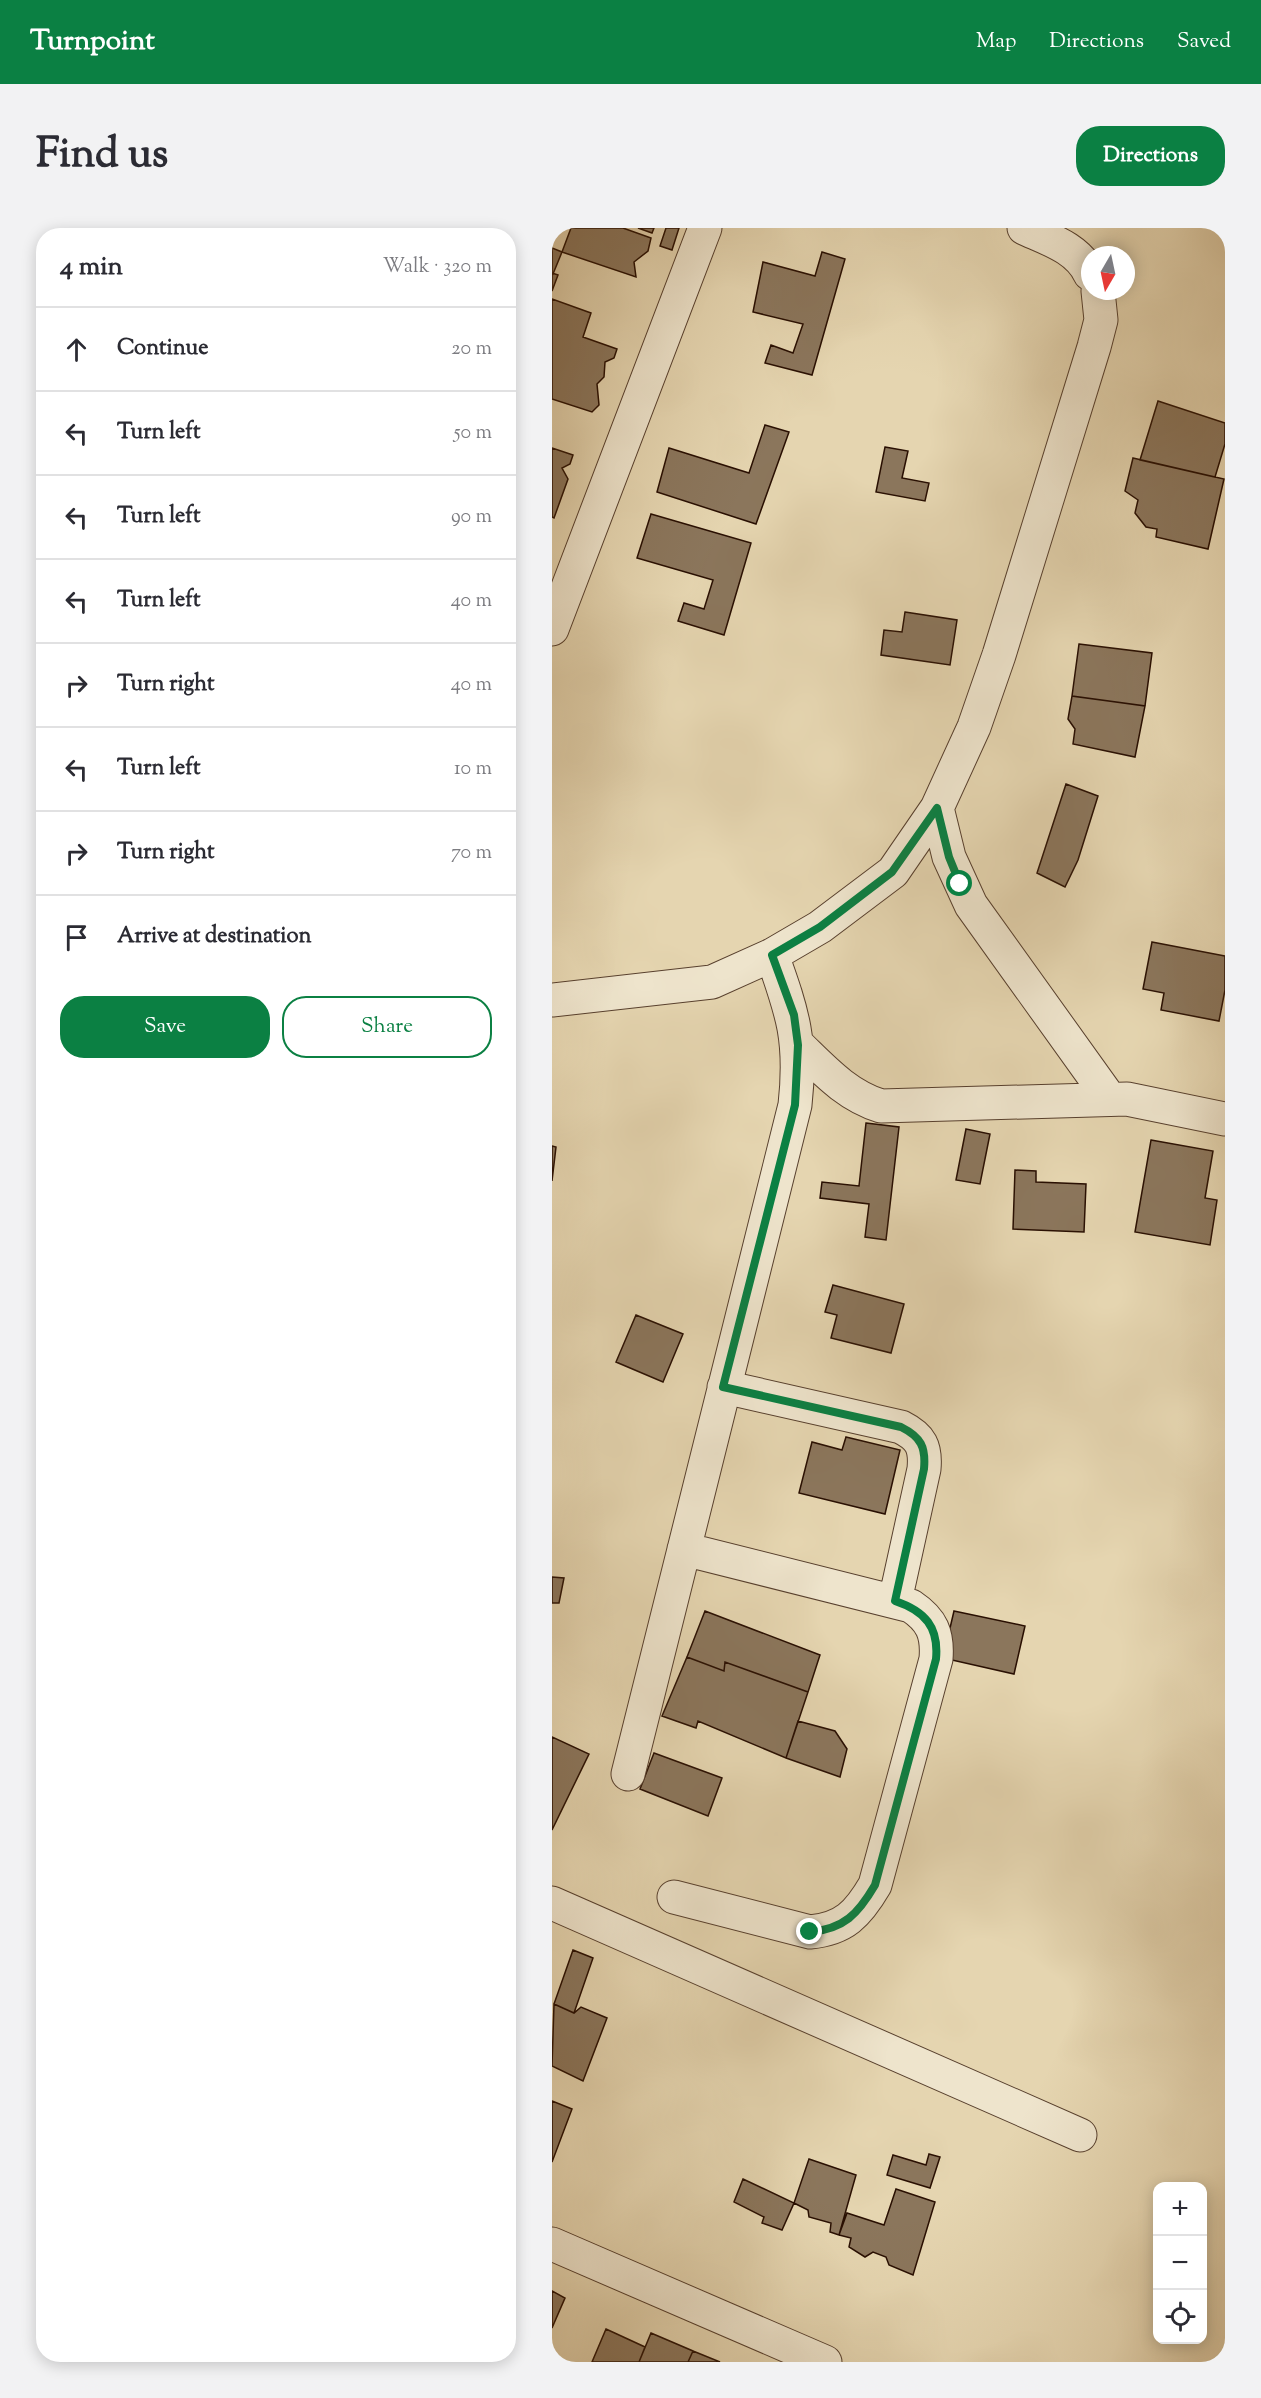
<!DOCTYPE html>
<meta charset="utf-8">
<style>
:root{--surface:#fff;--page:#f2f2f3;--text:#2b2b33;--muted:#7c7c81;--line:#e1e1e2;--accent:#0b8043}
body{margin:0;font-family:"Sorts Mill Goudy",serif;background:var(--page);color:var(--text)}
.controls{position:absolute;right:18px;bottom:18px;display:grid;overflow:hidden;border-radius:12px;box-shadow:0 3px 15px #0003}
.controls button{width:54px;height:54px;display:grid;place-items:center;padding:0;border:0;border-bottom:2px solid var(--line);background:var(--surface);color:var(--text);font:30px sans-serif}
.compass{position:absolute;left:529px;top:18px;width:54px;height:54px;border-radius:50%;background:var(--surface);box-shadow:0 3px 15px #0003;rotate:189deg}
.stop{position:absolute;width:18px;height:18px;margin:-14px;border:4px solid #0b8043;border-radius:50%;background:#fff}
.stop.end{background:#0b8043;border-color:#fff;box-shadow:0 2px 6px #0008}
.list{margin:0;padding:0;list-style:none}
h2{display:flex;justify-content:space-between;align-items:center;height:78px;margin:0;padding:0 24px;font-size:26px}
h2 small{font-size:20px;font-weight:400;color:var(--muted)}
.list li{display:grid;grid-template-columns:39px 1fr auto;gap:18px;align-items:center;box-sizing:border-box;height:84px;padding:0 24px;border-top:2px solid var(--line)}
.list b{display:block;font-size:22px;white-space:nowrap}
.list em{font-size:20px;font-style:normal;color:var(--muted)}
.actions{display:flex;gap:12px;padding:18px 24px}
.actions a{flex:1;padding:14px 0;border:2px solid var(--accent);border-radius:24px;text-align:center;font-size:21px;color:var(--accent)}
.actions .main{background:var(--accent);color:#fff}
.icon{flex:none;width:33px;height:33px;fill:none;stroke:currentColor;stroke-width:2;stroke-linecap:round;stroke-linejoin:round}
.map{position:relative;flex:none;width:673px;height:2134px;overflow:hidden;border-radius:24px}
header{display:flex;align-items:center;gap:36px;box-sizing:border-box;height:84px;padding:0 30px;background:var(--accent);color:#fff}
header strong{font-size:28px}
nav{display:flex;gap:33px;margin-inline-start:auto;font-size:21px}
.intro{display:flex;align-items:center;justify-content:space-between;box-sizing:border-box;height:144px;padding:0 36px}
h1{margin:0;font-size:42px}
.button{padding:15px 27px;border-radius:24px;background:var(--accent);color:#fff;font-size:21px;font-weight:700}
main{display:flex;gap:36px;padding:0 36px}
aside{flex:1;background:var(--surface);border-radius:24px;box-shadow:0 3px 15px #0003}
.map>svg:first-child{display:block}
.building{fill:#8b765c;stroke:#290f02;stroke-width:1.5}
.lines{fill:none;stroke-linecap:round;stroke-linejoin:round}
.minor-casing{stroke:#58402e;stroke-width:35}
.minor{stroke:#eee4cc;stroke-width:33}
.route{stroke:#0b8043;stroke-width:8}
</style>
<header>
<strong>Turnpoint</strong>
<nav><a>Map</a><a>Directions</a><a>Saved</a></nav>
</header>
<div class="intro"><h1>Find us</h1><a class="button">Directions</a></div>
<main>
<aside>
<h2>4 min<small>Walk · 320 m</small></h2>
<ul class="list">
<li><svg class="icon" aria-label="ahead" viewBox="0 0 24 24"><path d="M12 20V5M6 11l6-6 6 6"/></svg><div><b>Continue</b></div><em>20 m</em></li>
<li><svg class="icon" aria-label="left" viewBox="0 0 24 24"><path d="M17 20v-9H6M10 6l-5 5 5 5"/></svg><div><b>Turn left</b></div><em>50 m</em></li>
<li><svg class="icon" aria-label="left" viewBox="0 0 24 24"><path d="M17 20v-9H6M10 6l-5 5 5 5"/></svg><div><b>Turn left</b></div><em>90 m</em></li>
<li><svg class="icon" aria-label="left" viewBox="0 0 24 24"><path d="M17 20v-9H6M10 6l-5 5 5 5"/></svg><div><b>Turn left</b></div><em>40 m</em></li>
<li><svg class="icon" aria-label="right" viewBox="0 0 24 24"><path d="M7 20v-9h11M14 6l5 5-5 5"/></svg><div><b>Turn right</b></div><em>40 m</em></li>
<li><svg class="icon" aria-label="left" viewBox="0 0 24 24"><path d="M17 20v-9H6M10 6l-5 5 5 5"/></svg><div><b>Turn left</b></div><em>10 m</em></li>
<li><svg class="icon" aria-label="right" viewBox="0 0 24 24"><path d="M7 20v-9h11M14 6l5 5-5 5"/></svg><div><b>Turn right</b></div><em>70 m</em></li>
<li><svg class="icon" aria-label="arrive" viewBox="0 0 24 24"><path d="M6 21V4h12l-3 4 3 4H6"/></svg><div><b>Arrive at destination</b></div></li>
</ul>
<div class="actions"><a class="main">Save</a><a>Share</a></div>
</aside>
<div class="map">
<svg width="673" height="2134" viewBox="0 0 673 2134">
<rect width="100%" height="100%" fill="#e5d5b0"/>
<filter id="stains"><feTurbulence type="fractalNoise" baseFrequency=".00333" numOctaves="4"/><feColorMatrix values="0 0 0 0 .2 0 0 0 0 .09 0 0 0 0 .02 0 0 0 .5 -.17"/></filter>
<radialGradient id="worn" r=".72"><stop offset=".6" stop-color="#630" stop-opacity="0"/><stop offset="1" stop-color="#630" stop-opacity=".3"/></radialGradient>
<!-- building -->
<path class="building" d="M 19,0 L 71,0 L 99,10 L 96,23 L 82,34 L 84,49 L 10,24 Z
M 86,0 L 102,0 L 100,5 Z
M 114,0 L 127,0 L 120,22 L 108,18 Z
M 0,20 L 10,24 L 1,46 L 0,45 Z
M 270,24 L 293,31 L 260,147 L 213,135 L 219,117 L 241,125 L 251,96 L 201,84 L 211,34 L 263,48 Z
M 0,45 L 6,47 L 0,63 Z
M 0,71 L 39,85 L 31,109 L 65,121 L 62,130 L 53,134 L 52,149 L 45,156 L 47,177 L 40,184 L 0,171 Z
M 606,173 L 673,195 L 673,216 L 663,249 L 588,232 Z
M 213,197 L 237,204 L 204,296 L 105,264 L 117,220 L 197,245 Z
M 333,219 L 356,223 L 350,250 L 377,255 L 373,273 L 324,264 Z
M 0,220 L 21,227 L 18,236 L 10,240 L 16,251 L 2,290 L 0,289 Z
M 581,230 L 672,251 L 656,321 L 604,309 L 605,301 L 594,299 L 583,285 L 586,272 L 573,263 Z
M 99,286 L 199,315 L 172,407 L 126,393 L 132,375 L 152,381 L 161,352 L 85,330 Z
M 353,384 L 405,392 L 398,437 L 329,427 L 332,402 L 350,404 Z
M 527,416 L 600,425 L 593,478 L 520,468 Z
M 520,468 L 593,478 L 583,529 L 521,516 L 523,501 L 516,491 Z
M 514,556 L 546,568 L 526,632 L 513,659 L 485,645 Z
M 600,714 L 673,728 L 673,762 L 667,793 L 609,782 L 612,765 L 591,761 Z
M 314,895 L 347,899 L 334,1012 L 313,1009 L 317,976 L 268,970 L 270,954 L 307,958 Z
M 414,901 L 438,906 L 428,956 L 404,952 Z
M 599,912 L 661,923 L 653,970 L 665,972 L 658,1017 L 583,1004 Z
M 0,918 L 4,919 L 0,953 Z
M 463,942 L 484,943 L 484,954 L 534,956 L 532,1004 L 461,1001 Z
M 281,1057 L 352,1076 L 339,1125 L 279,1110 L 285,1087 L 273,1084 Z
M 84,1087 L 131,1106 L 111,1154 L 64,1134 Z
M 294,1209 L 348,1222 L 333,1286 L 247,1265 L 260,1214 L 290,1222 Z
M 0,1349 L 12,1350 L 7,1375 L 0,1375 Z
M 153,1383 L 268,1427 L 256,1464 L 173,1434 L 172,1443 L 135,1429 Z
M 402,1383 L 473,1398 L 462,1446 L 391,1430 Z
M 135,1429 L 172,1443 L 173,1434 L 256,1464 L 234,1530 L 146,1493 L 144,1500 L 110,1488 Z
M 246,1493 L 283,1503 L 295,1521 L 288,1549 L 234,1530 Z
M 0,1509 L 37,1526 L 0,1602 Z
M 102,1525 L 170,1550 L 156,1588 L 88,1561 Z
M 21,1722 L 41,1730 L 22,1785 L 2,1776 Z
M 2,1776 L 22,1785 L 29,1779 L 55,1790 L 31,1853 L 0,1838 Z
M 0,1873 L 20,1881 L 0,1934 Z
M 377,1926 L 388,1929 L 378,1960 L 335,1947 L 341,1927 L 374,1937 Z
M 257,1931 L 304,1947 L 287,2007 L 278,2004 L 279,1995 L 257,1989 L 256,1982 L 242,1975 Z
M 191,1951 L 242,1975 L 230,2002 L 210,1995 L 212,1989 L 182,1974 Z
M 344,1961 L 383,1974 L 361,2047 L 337,2037 L 334,2029 L 321,2024 L 313,2029 L 297,2019 L 299,2010 L 287,2007 L 295,1985 L 332,1997 Z
M 0,2063 L 13,2070 L 0,2100 Z
M 54,2101 L 93,2119 L 87,2134 L 40,2134 Z
M 99,2105 L 141,2123 L 136,2134 L 87,2134 Z
M 141,2123 L 168,2134 L 136,2134 Z"/>
<g class="lines">
<defs>
<path id="minor" d="M 472,0 C 496,11 526,20 538,46
M 0,401 L 153,0
M 385,580 L 397,629 L 419,677 L 558,871
M 0,772 L 160,754 L 220,727 L 268,699 L 341,644 L 385,580 L 422,499 L 447,427 L 542,119 L 549,92 L 546,63
M 246,817 C 272,842 294,867 329,878 L 575,871 L 673,891
M 172,1159 L 349,1199 C 369,1209 374,1219 372,1241 L 343,1373
M 76,1546 L 243,877 C 250,813 241,786 220,727
M 122,1669 L 258,1704 C 292,1701 306,1686 323,1657 L 384,1431 C 386,1406 380,1392 359,1378 L 132,1321
M 0,1675 L 528,1907
M 0,2016 L 273,2134"/>
</defs>
<!-- minor casing -->
<use href="#minor" class="minor-casing"/>
<!-- minor -->
<use href="#minor" class="minor"/>
</g>
<g class="lines">
<!-- route -->
<path class="route" d="M 258,1704 C 292,1701 306,1686 323,1657 L 384,1431 C 387,1399 373,1383 343,1373 L 372,1241 C 374,1219 369,1209 349,1199 L 171,1159 L 243,877 L 246,817 L 242,787 L 220,727 L 268,699 L 340,644 L 385,580 L 397,629 L 408,656"/>
</g>
<rect width="100%" height="100%" filter="url(#stains)"/>
<rect width="100%" height="100%" fill="url(#worn)"/>
</svg>
<div class="controls">
<button>+</button>
<button>−</button>
<button><svg class="icon" aria-label="locate" viewBox="0 0 24 24"><circle cx="12" cy="12" r="6"/><path d="M12 2v4M12 18v4M2 12h4M18 12h4"/></svg></button>
</div>
<svg class="compass" viewBox="-18 -18 36 36"><path d="M0-13l5 13h-10z" fill="#e53935"/><path d="M0 13l5-13h-10z" fill="#7c7c81"/></svg>
<div class="stop" style="left:408px;top:656px"></div>
<div class="stop end" style="left:258px;top:1704px"></div>
</div>
</main>
